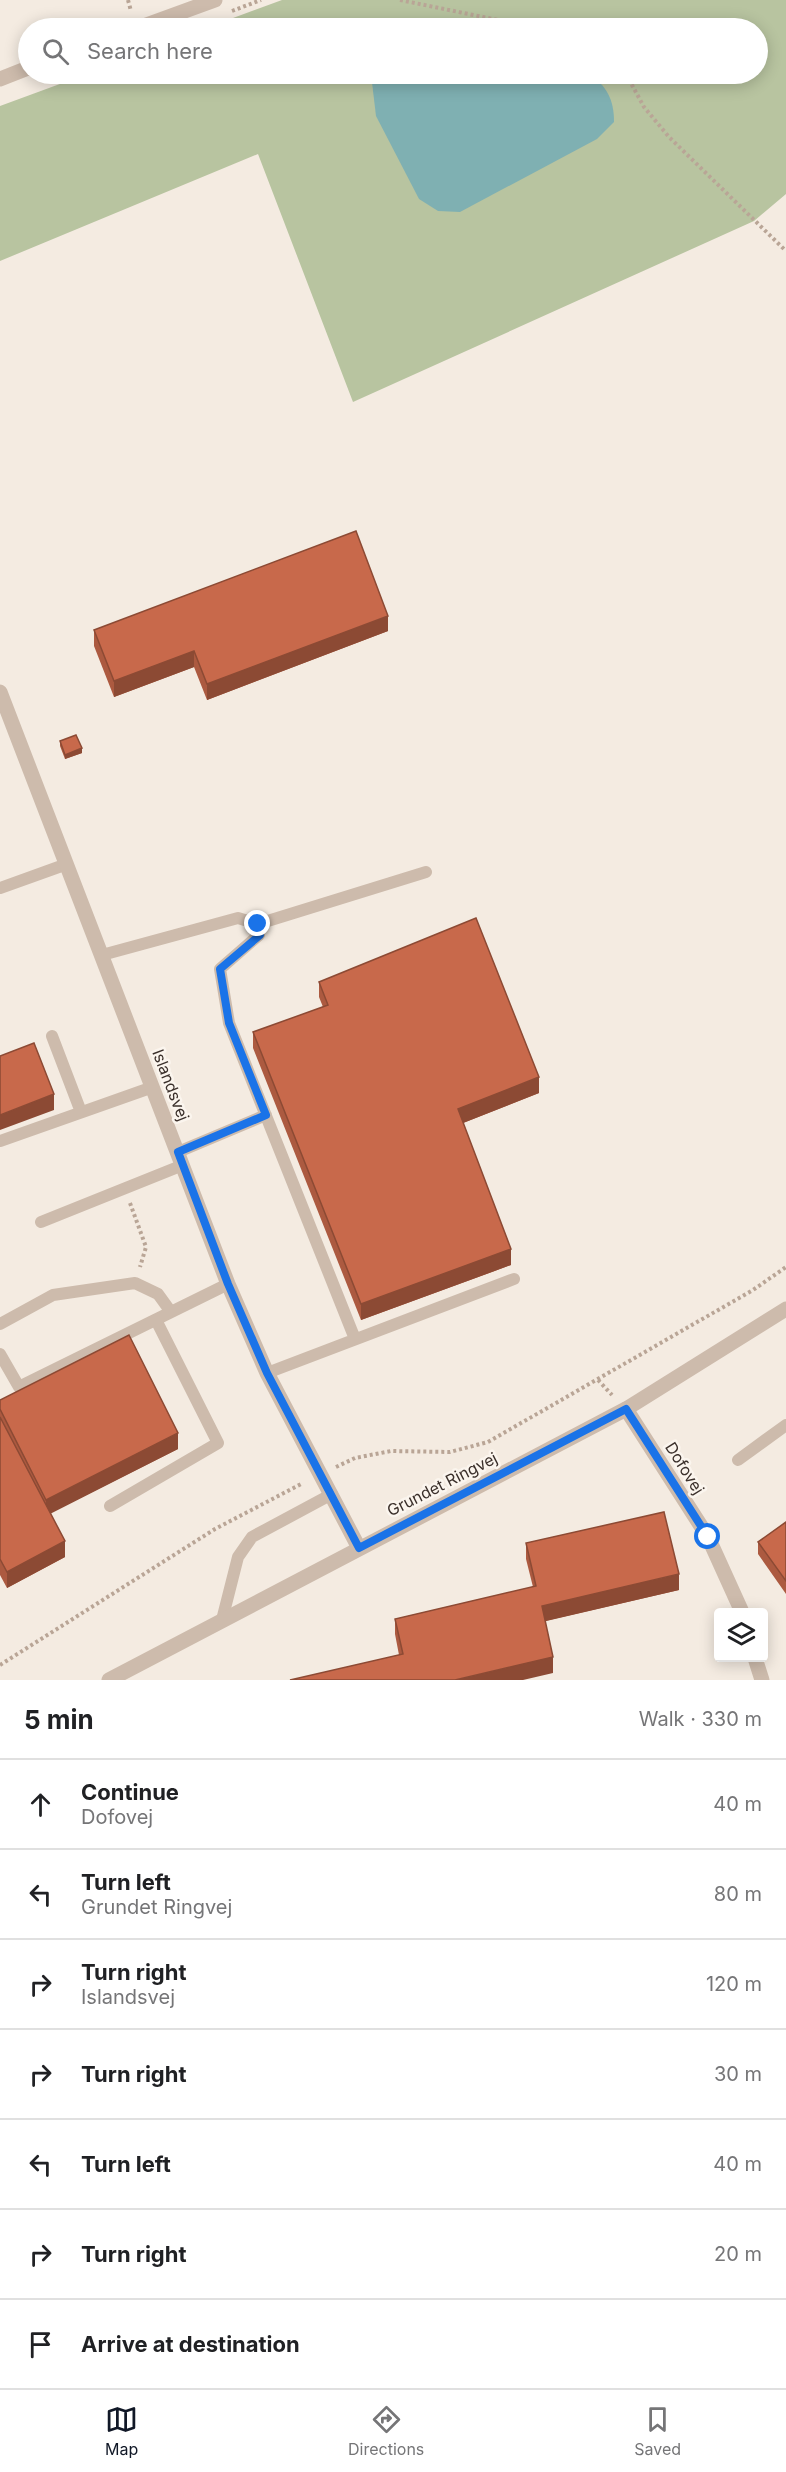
<!DOCTYPE html>
<meta charset="utf-8">
<style>
:root{--surface:#fff;--page:#f6f6f6;--text:#202124;--muted:#757577;--line:#e0e0e0;--accent:#111827}
body{margin:0;font-family:Inter,sans-serif;background:var(--page);color:var(--text)}
.controls{position:absolute;right:18px;bottom:18px;display:grid;overflow:hidden;border-radius:6px;box-shadow:0 3px 15px #0003}
.controls button{width:54px;height:54px;display:grid;place-items:center;padding:0;border:0;border-bottom:2px solid var(--line);background:var(--surface);color:var(--text);font:30px sans-serif}
.stop{position:absolute;width:18px;height:18px;margin:-14px;border:4px solid #1a73e8;border-radius:50%;background:#fff}
.stop.end{background:#1a73e8;border-color:#fff;box-shadow:0 2px 6px #0008}
.list{margin:0;padding:0;list-style:none}
h2{display:flex;justify-content:space-between;align-items:center;height:78px;margin:0;padding:0 24px;font-size:26px}
h2 small{font-size:20px;font-weight:400;color:var(--muted)}
.list li{display:grid;grid-template-columns:39px 1fr auto;gap:18px;align-items:center;box-sizing:border-box;height:90px;padding:0 24px;border-top:2px solid var(--line)}
.list b{display:block;font-size:22px;white-space:nowrap}
.list p{margin:0;font-size:20px;white-space:nowrap;color:var(--muted)}
.list em{font-size:20px;font-style:normal;color:var(--muted)}
.icon{flex:none;width:33px;height:33px;fill:none;stroke:currentColor;stroke-width:2;stroke-linecap:round;stroke-linejoin:round}
.map{position:relative;flex:none;width:786px;height:1680px;overflow:hidden}
.search{position:absolute;background:var(--surface);box-shadow:0 3px 15px #0003;left:18px;right:18px;top:18px;height:66px;display:flex;align-items:center;gap:15px;box-sizing:border-box;padding:0 21px;border-radius:33px;color:var(--muted);font-size:22px}
.sheet{height:708px;background:var(--surface)}
nav{display:flex;justify-content:space-around;align-items:center;box-sizing:border-box;height:84px;border-top:2px solid var(--line);background:var(--surface);font-size:16px;color:var(--muted)}
nav a{display:grid;justify-items:center;gap:3px}
nav .on{color:var(--accent)}
.map>svg:first-child{display:block}
.green{fill:#b8c4a0}
.water{fill:#7fb0b2}
.lines{fill:none;stroke-linecap:round;stroke-linejoin:round}
.path{stroke:#b9a596;stroke-width:4;stroke-dasharray:3 3;stroke-linecap:butt}
.service{stroke:#cdbbac;stroke-width:12}
.minor{stroke:#cdbbac;stroke-width:15}
.tertiary{stroke:#cdbbac;stroke-width:15}
.wall{fill:#ac5a40}
.shaded-wall{fill:#8c4a34}
.building{fill:#c8694b;stroke:#8c4a34;stroke-width:1.5}
.route{stroke:#1a73e8;stroke-width:8}
.labels{text-anchor:middle;dominant-baseline:central;stroke-width:5;stroke-linejoin:round;paint-order:stroke}
.street-label{font-size:16px;fill:#3b302b;stroke:#fbf5ee}
</style>
<div class="map">
<svg width="786" height="1680" viewBox="0 0 786 1680">
<rect width="100%" height="100%" fill="#f4ebe1"/>
<!-- green -->
<path class="green" d="M 282,0 L 786,0 L 786,194 L 754,221 L 353,402 L 258,154 L 0,261 L 0,106 L 87,74 L 758,74 L 758,28 L 206,28 Z"/>
<!-- water -->
<path class="water" d="M 371,74 L 588,74 C 607,85 614,100 614,122 L 597,139 L 460,212 L 438,211 L 419,199 L 376,116 Z"/>
<g class="lines">
<!-- path -->
<path class="path" d="M 128,0 L 131,11
M 400,0 L 537,28
M 232,11 L 261,0
M 626,74 L 644,107 L 669,137 L 786,251
M 43,80 L 61,74
M 130,1203 L 146,1247 L 140,1267
M 598,1380 L 612,1395
M 336,1467 L 355,1458 L 391,1451 L 450,1452 L 488,1442 L 753,1290 L 786,1267
M 0,1665 L 215,1529 L 303,1483"/>
<!-- service -->
<path class="service" d="M 0,888 L 67,864
M 102,955 L 238,918 L 258,924
M 52,1036 L 81,1112
M 0,1141 L 153,1087
M 178,1152 L 266,1115
M 41,1222 L 183,1165
M 0,1324 L 53,1295 L 135,1283 L 158,1294 L 171,1312
M 355,1339 L 229,1023 L 220,969 L 259,935 L 258,924 L 426,872
M 0,1354 L 19,1387 L 228,1284
M 267,1373 L 514,1279
M 738,1460 L 786,1425
M 110,1506 L 218,1443 L 156,1320
M 222,1620 L 238,1557 L 252,1537 L 332,1494"/>
<!-- minor -->
<path class="minor" d="M 138,28 L 215,0
M 0,79 L 28,68
M 0,692 L 228,1284 L 267,1373 L 359,1548
M 626,1409 L 708,1537 L 742,1612
M 755,1658 L 762,1680"/>
<!-- tertiary -->
<path class="tertiary" d="M 109,1680 L 626,1409 L 786,1309"/>
</g>
<!-- wall -->
<path class="wall" d="M 94,630 L 388,631 L 207,700 L 194,667 L 114,697 L 94,646 Z
M 60,741 L 82,753 L 65,759 L 60,746 Z
M 319,982 L 539,1093 L 463,1123 L 511,1265 L 361,1320 L 253,1048 L 253,1032 L 323,1007 L 319,997 Z
M 0,1400 L 178,1449 L 50,1513 L 65,1557 L 7,1588 L 0,1575 Z
M 786,1522 L 786,1594 L 758,1554 L 758,1542 Z
M 526,1543 L 679,1590 L 545,1621 L 553,1673 L 399,1655 L 395,1634 L 395,1619 L 533,1587 L 526,1559 Z"/>
<!-- shaded-wall -->
<path class="shaded-wall" d="M 388,616 L 388,631 L 207,700 L 207,684 Z
M 194,651 L 194,667 L 114,697 L 114,681 Z
M 82,748 L 82,753 L 65,759 L 65,755 Z
M 539,1077 L 539,1093 L 458,1125 L 458,1109 Z
M 54,1094 L 54,1110 L 0,1130 L 0,1115 Z
M 511,1249 L 511,1265 L 361,1320 L 361,1304 Z
M 178,1433 L 178,1449 L 46,1516 L 46,1500 Z
M 65,1541 L 65,1557 L 7,1588 L 7,1572 Z
M 679,1574 L 679,1590 L 542,1622 L 542,1606 Z
M 553,1657 L 553,1673 L 523,1680 L 455,1680 Z"/>
<!-- building -->
<path class="building" d="M 356,531 L 388,616 L 207,684 L 194,651 L 114,681 L 94,630 Z
M 76,735 L 82,748 L 65,755 L 60,741 Z
M 476,918 L 539,1077 L 458,1109 L 511,1249 L 361,1304 L 253,1032 L 328,1005 L 319,982 Z
M 34,1043 L 54,1094 L 0,1115 L 0,1056 Z
M 129,1335 L 178,1433 L 46,1500 L 0,1409 L 0,1400 Z
M 0,1417 L 65,1541 L 7,1572 L 0,1559 Z
M 664,1512 L 679,1574 L 542,1606 L 553,1657 L 455,1680 L 290,1680 L 403,1654 L 395,1619 L 536,1586 L 526,1543 Z
M 786,1522 L 786,1581 L 758,1542 Z"/>
<g class="lines">
<!-- route -->
<path class="route" d="M 258,924 L 260,935 L 220,969 L 229,1023 L 266,1115 L 178,1152 L 228,1284 L 267,1373 L 359,1548 L 626,1409 L 708,1537"/>
</g>
<g class="labels">
<!-- street labels -->
<g class="street-label">
<text transform="translate(171 1085) rotate(69)">Islandsvej</text>
<text transform="translate(685 1468) rotate(58)">Dofovej</text>
<text transform="translate(442 1484) rotate(-27)">Grundet Ringvej</text>
</g>
</g>
</svg>
<div class="controls">
<button><svg class="icon" aria-label="layers" viewBox="0 0 24 24"><path d="M12 4l9 5-9 5-9-5zM3 14l9 5 9-5"/></svg></button>
</div>
<div class="stop" style="left:708px;top:1537px"></div>
<div class="stop end" style="left:258px;top:924px"></div>
<div class="search"><svg class="icon" aria-label="search" viewBox="0 0 24 24"><circle cx="10" cy="10" r="6"/><path d="M15 15l6 6"/></svg>Search here</div>
</div>
<section class="sheet">
<h2>5 min<small>Walk · 330 m</small></h2>
<ul class="list">
<li><svg class="icon" aria-label="ahead" viewBox="0 0 24 24"><path d="M12 20V5M6 11l6-6 6 6"/></svg><div><b>Continue</b><p>Dofovej</p></div><em>40 m</em></li>
<li><svg class="icon" aria-label="left" viewBox="0 0 24 24"><path d="M17 20v-9H6M10 6l-5 5 5 5"/></svg><div><b>Turn left</b><p>Grundet Ringvej</p></div><em>80 m</em></li>
<li><svg class="icon" aria-label="right" viewBox="0 0 24 24"><path d="M7 20v-9h11M14 6l5 5-5 5"/></svg><div><b>Turn right</b><p>Islandsvej</p></div><em>120 m</em></li>
<li><svg class="icon" aria-label="right" viewBox="0 0 24 24"><path d="M7 20v-9h11M14 6l5 5-5 5"/></svg><div><b>Turn right</b></div><em>30 m</em></li>
<li><svg class="icon" aria-label="left" viewBox="0 0 24 24"><path d="M17 20v-9H6M10 6l-5 5 5 5"/></svg><div><b>Turn left</b></div><em>40 m</em></li>
<li><svg class="icon" aria-label="right" viewBox="0 0 24 24"><path d="M7 20v-9h11M14 6l5 5-5 5"/></svg><div><b>Turn right</b></div><em>20 m</em></li>
<li><svg class="icon" aria-label="arrive" viewBox="0 0 24 24"><path d="M6 21V4h12l-3 4 3 4H6"/></svg><div><b>Arrive at destination</b></div></li>
</ul>
</section>
<nav>
<a class="on"><svg class="icon" aria-label="map" viewBox="0 0 24 24"><path d="M3 6l6-2 6 2 6-2v14l-6 2-6-2-6 2zM9 4v14M15 6v14"/></svg>Map</a>
<a><svg class="icon" aria-label="directions" viewBox="0 0 24 24"><path d="M12 3l9 9-9 9-9-9zM9 14v-3h6M13 9l2 2-2 2"/></svg>Directions</a>
<a><svg class="icon" aria-label="saved" viewBox="0 0 24 24"><path d="M7 4h10v16l-5-4-5 4z"/></svg>Saved</a>
</nav>
